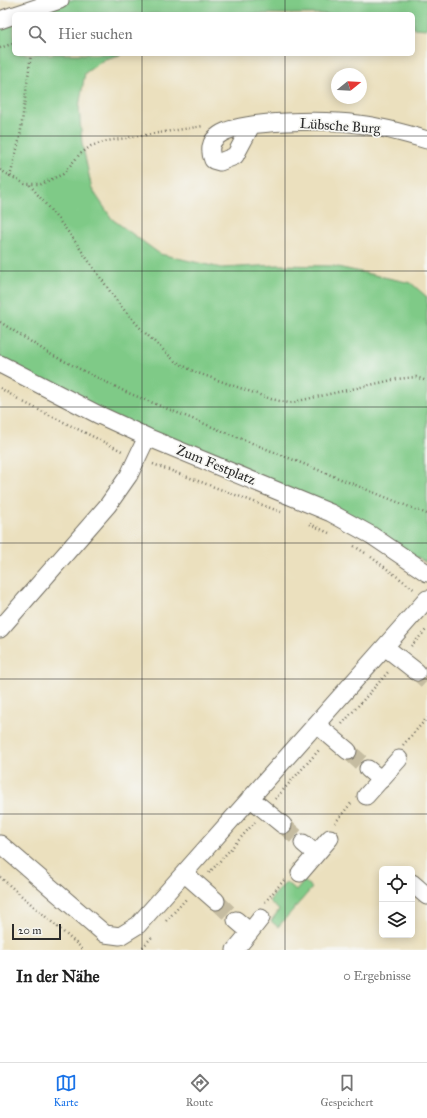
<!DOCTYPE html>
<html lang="de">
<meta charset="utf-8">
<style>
:root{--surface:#fff;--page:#f6f6f6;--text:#222;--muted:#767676;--line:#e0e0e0;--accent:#1a73e8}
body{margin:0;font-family:"IM FELL Great Primer",serif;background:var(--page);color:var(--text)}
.controls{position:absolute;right:12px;bottom:12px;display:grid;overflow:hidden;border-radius:6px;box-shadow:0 2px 10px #0003}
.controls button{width:36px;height:36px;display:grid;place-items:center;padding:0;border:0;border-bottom:1px solid var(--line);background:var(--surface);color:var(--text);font:20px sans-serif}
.compass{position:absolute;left:331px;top:68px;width:36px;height:36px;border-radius:50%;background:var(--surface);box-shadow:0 2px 10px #0003;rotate:72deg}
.scale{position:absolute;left:12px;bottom:10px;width:49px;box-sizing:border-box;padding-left:4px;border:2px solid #2b2b2b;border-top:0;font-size:11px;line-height:14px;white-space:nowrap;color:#2b2b2b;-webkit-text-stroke:3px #f6f6f2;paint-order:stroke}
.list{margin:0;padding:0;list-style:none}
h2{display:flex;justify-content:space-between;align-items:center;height:52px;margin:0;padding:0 16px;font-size:17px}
h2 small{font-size:13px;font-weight:400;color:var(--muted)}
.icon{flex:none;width:22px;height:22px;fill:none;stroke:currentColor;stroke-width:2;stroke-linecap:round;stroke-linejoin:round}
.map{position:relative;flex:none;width:427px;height:950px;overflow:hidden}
.search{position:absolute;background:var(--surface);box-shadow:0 2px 10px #0003;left:12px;right:12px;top:12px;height:44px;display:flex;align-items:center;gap:10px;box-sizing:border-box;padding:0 14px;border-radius:6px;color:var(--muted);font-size:15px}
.sheet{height:112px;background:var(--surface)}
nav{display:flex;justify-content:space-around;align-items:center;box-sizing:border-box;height:56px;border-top:1px solid var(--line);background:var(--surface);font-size:11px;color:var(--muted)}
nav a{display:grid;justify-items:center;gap:2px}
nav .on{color:var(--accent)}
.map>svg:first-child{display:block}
.green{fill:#7fca87;stroke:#557a59}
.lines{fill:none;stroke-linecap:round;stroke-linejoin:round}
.minor-tunnel{stroke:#c5bca1;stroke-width:17;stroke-dasharray:17 8;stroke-linecap:butt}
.minor-casing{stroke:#6e6a5e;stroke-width:19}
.path{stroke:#6e6a5e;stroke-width:2.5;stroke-dasharray:1 3;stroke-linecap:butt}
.minor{stroke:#fff;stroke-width:17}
.grid{fill:none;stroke:#2b2b2b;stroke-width:1;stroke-opacity:0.55}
.labels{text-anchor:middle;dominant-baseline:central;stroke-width:3.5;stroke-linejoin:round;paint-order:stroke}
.street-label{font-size:14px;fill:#2b2b2b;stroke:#f6f6f2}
</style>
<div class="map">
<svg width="427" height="950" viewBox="0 0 427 950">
<rect width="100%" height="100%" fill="#f6f6f2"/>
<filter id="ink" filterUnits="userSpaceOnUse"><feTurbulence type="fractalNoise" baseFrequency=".025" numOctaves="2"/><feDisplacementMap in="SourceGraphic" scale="8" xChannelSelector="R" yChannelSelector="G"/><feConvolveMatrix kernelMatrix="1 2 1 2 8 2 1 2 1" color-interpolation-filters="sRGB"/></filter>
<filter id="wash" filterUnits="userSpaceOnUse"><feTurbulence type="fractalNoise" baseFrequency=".012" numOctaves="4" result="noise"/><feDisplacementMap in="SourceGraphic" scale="16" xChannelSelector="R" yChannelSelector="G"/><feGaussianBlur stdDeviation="0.9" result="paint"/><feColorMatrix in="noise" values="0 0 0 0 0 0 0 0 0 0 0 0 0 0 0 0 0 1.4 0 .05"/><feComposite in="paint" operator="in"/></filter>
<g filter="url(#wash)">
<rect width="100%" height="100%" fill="#ebe0be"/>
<!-- green -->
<path class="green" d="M 60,0 L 427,0 L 427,29 L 413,28 L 413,14 L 18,14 Z
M 14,15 L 14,54 L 123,54 L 105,59 L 85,73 L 79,107 L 82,143 L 92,189 L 112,219 L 160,254 L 221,268 L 278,265 L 333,266 L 411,283 L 427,297 L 427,563 L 371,535 L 0,364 L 0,20 Z
M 304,881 L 312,888 L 278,927 L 271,921 L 279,910 L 269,901 L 286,882 L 296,891 Z"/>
</g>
<g filter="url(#ink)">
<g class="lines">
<!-- minor-tunnel -->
<path class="minor-tunnel" d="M 417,672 L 427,681
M 348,751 L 368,769
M 283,825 L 303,843
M 216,901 L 236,920"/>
<defs>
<path id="minor" d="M 18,14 L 60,0
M 0,20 L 14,15
M 251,126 L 235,156 L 220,162 L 213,160 C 209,151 210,141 219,135 C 242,119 329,120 358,124 C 382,127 404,133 427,140
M 0,364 L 97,414 L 147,437 L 331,513 L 371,535 L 427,573
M 0,629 L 108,505 L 129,475 L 147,437
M 385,647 L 417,672
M 316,724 L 348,751
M 368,769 L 381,780
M 366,796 L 399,759
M 250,798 L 283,825
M 303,843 L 316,854
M 0,844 L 105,934 L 120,936 L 138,925 L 427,599
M 184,873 L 216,901
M 300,873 L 330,838
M 412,883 L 427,896
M 250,932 L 261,918
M 235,950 L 250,932 L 236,920"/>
</defs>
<!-- minor casing -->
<use href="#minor" class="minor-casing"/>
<!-- path -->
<path class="path" d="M 0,48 L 14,43
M 0,170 L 25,184 L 41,184 L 63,174 L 79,155 L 91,146 L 107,141 L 203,126
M 10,177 L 20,137 L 31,54
M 30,185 L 69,233 L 119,304 L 143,331 L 175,361 L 195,372 L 271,399 L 289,403 L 397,379 L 416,377 L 427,381
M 0,322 L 50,354 L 126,392 L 427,514
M 0,388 L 23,402 L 122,451
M 153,464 L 281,512
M 310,524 L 329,533
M 354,546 L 367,554
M 371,557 L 415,590
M 411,646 L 427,629
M 342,724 L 389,671
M 403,745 L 427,718
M 275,799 L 320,749
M 335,823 L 352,802
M 209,873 L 255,822
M 0,877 L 84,950
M 265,902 L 285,879
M 166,921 L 187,898
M 140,950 L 152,937"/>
<!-- minor -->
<use href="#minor" class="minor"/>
</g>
</g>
<!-- grid -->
<path class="grid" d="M 142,0 L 142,14M 285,0 L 285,14M 142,54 L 142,950M 285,54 L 285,950M 0,136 L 427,136M 0,271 L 427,271M 0,407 L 427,407M 0,543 L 427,543M 0,679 L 427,679M 0,814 L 427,814"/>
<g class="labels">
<!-- street labels -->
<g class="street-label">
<text transform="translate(340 126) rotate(4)">Lübsche Burg</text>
<text transform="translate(216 465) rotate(22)">Zum Festplatz</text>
</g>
</g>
</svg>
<div class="controls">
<button><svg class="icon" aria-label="locate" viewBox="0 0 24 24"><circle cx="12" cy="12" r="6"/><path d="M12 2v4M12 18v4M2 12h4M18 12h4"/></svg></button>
<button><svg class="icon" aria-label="layers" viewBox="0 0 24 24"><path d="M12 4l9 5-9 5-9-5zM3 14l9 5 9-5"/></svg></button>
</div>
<svg class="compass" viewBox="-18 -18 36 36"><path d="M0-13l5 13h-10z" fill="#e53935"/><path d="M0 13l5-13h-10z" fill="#767676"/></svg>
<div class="scale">20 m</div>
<div class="search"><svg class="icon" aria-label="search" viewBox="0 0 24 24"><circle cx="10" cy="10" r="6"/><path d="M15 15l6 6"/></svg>Hier suchen</div>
</div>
<section class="sheet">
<h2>In der Nähe<small>0 Ergebnisse</small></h2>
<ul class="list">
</ul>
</section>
<nav>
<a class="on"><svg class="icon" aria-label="map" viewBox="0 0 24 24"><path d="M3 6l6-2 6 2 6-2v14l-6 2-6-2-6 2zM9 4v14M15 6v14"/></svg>Karte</a>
<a><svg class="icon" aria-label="directions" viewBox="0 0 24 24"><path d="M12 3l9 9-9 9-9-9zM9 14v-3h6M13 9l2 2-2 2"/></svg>Route</a>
<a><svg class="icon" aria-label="saved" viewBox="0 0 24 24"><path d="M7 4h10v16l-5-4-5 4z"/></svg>Gespeichert</a>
</nav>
